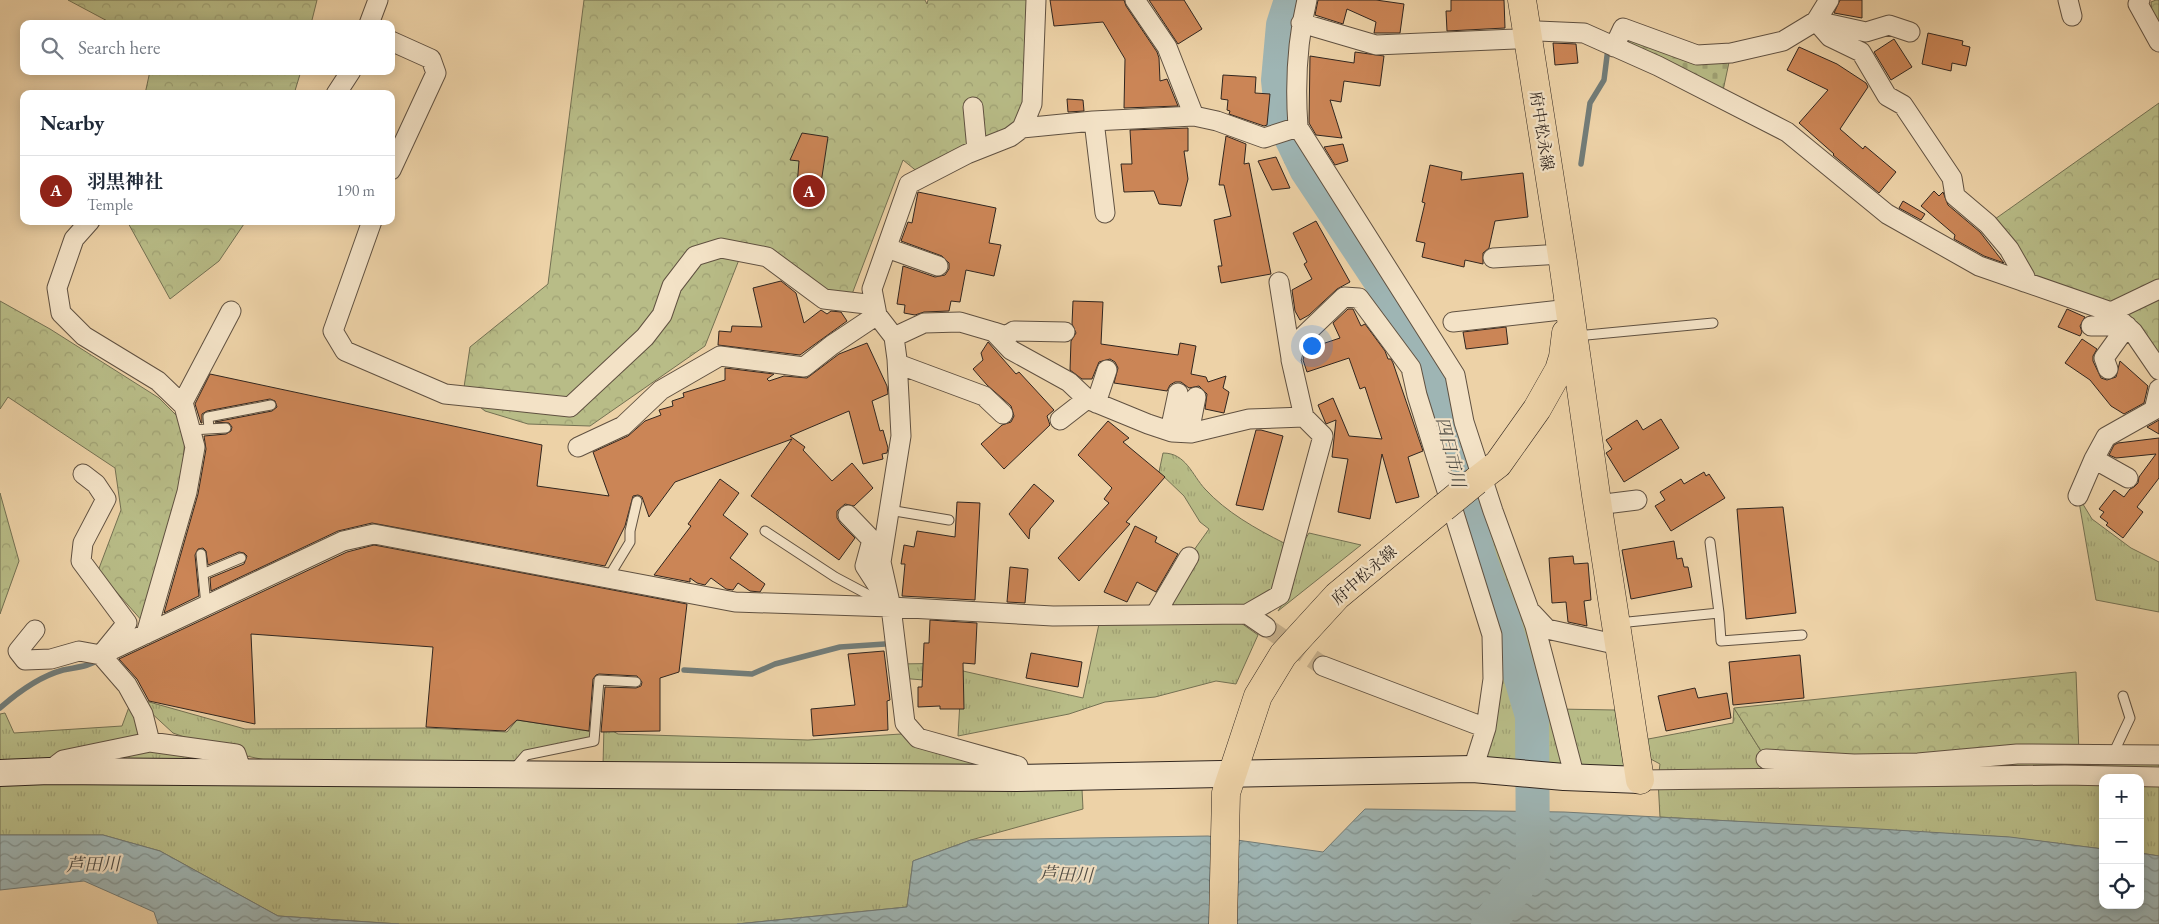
<!DOCTYPE html>
<meta charset="utf-8">
<style>
:root{--surface:#fff;--page:#f6f6f7;--text:#1f2937;--muted:#747a83;--line:#e0e1e3;--accent:#8f2418}
body{margin:0;font-family:"EB Garamond","Noto Serif JP",serif;background:var(--page);color:var(--text)}
.controls{position:absolute;right:15px;bottom:15px;display:grid;overflow:hidden;border-radius:10px;box-shadow:0 2px 12px #0003}
.controls button{width:45px;height:45px;display:grid;place-items:center;padding:0;border:0;border-bottom:1px solid var(--line);background:var(--surface);color:var(--text);font:25px sans-serif}
.you{position:absolute;left:1311px;top:345px;width:18px;height:18px;margin:-12px;border:4px solid #fff;border-radius:50%;background:#1a73e8;box-shadow:0 0 0 8px #1a73e833}
.badge{display:grid;place-items:center;width:32px;height:32px;border-radius:50%;background:var(--accent);color:#fff;font-size:16px;font-weight:700}
.pin{position:absolute;translate:-50% -50%;border:2px solid #fff;box-shadow:0 1px 5px #0006}
.list{margin:0;padding:0;list-style:none}
h2{display:flex;justify-content:space-between;align-items:center;height:65px;margin:0;padding:0 20px;font-size:21px}
h2 small{font-size:16px;font-weight:400;color:var(--muted)}
.list li{display:grid;grid-template-columns:32px 1fr auto;gap:15px;align-items:center;box-sizing:border-box;height:70px;padding:0 20px;border-top:1px solid var(--line)}
.list b{display:block;font-size:19px;white-space:nowrap}
.list p{margin:0;font-size:16px;white-space:nowrap;color:var(--muted)}
.list em{font-size:16px;font-style:normal;color:var(--muted)}
.icon{flex:none;width:28px;height:28px;fill:none;stroke:currentColor;stroke-width:2;stroke-linecap:round;stroke-linejoin:round}
.map{position:relative;flex:none;width:2159px;height:924px;overflow:hidden}
.search{position:absolute;background:var(--surface);box-shadow:0 2px 12px #0003;left:20px;top:20px;width:375px;height:55px;display:flex;align-items:center;gap:12px;box-sizing:border-box;padding:0 18px;border-radius:10px;color:var(--muted);font-size:19px}
.panel{position:absolute;background:var(--surface);box-shadow:0 2px 12px #0003;left:20px;top:90px;width:375px;height:135px;border-radius:10px}
.map>svg:first-child{display:block}
.grass{fill:url(#grass-tufts);stroke:#747153}
.forest{fill:url(#forest-crowns);stroke:#747153}
.cemetery{fill:url(#cemetery-stones);stroke:#747153}
.water{fill:url(#water-waves);stroke:#727c78}
.lines{fill:none;stroke-linecap:round;stroke-linejoin:round}
.stream{stroke:#727c78;stroke-width:5.5}
.river{stroke:#9eb5b4;stroke-width:34}
.building{fill:#cb8556;stroke:#31261f}
.street-tunnel{stroke:#c7b08c;stroke-width:19;stroke-dasharray:19 9;stroke-linecap:butt}
.lane-casing{stroke:#605141;stroke-width:11}
.street-casing{stroke:#605141;stroke-width:21}
.secondary-casing{stroke:#31261f;stroke-width:28}
.primary-casing{stroke:#31261f;stroke-width:29}
.lane{stroke:#f3e2c6;stroke-width:9}
.street{stroke:#f3e2c6;stroke-width:19}
.secondary{stroke:#f3e2c6;stroke-width:26}
.primary{stroke:#edd2a7;stroke-width:28}
.primary-bridge-casing{stroke:#31261f;stroke-width:29;stroke-linecap:butt}
.primary-bridge{stroke:#edd2a7;stroke-width:28}
.labels{text-anchor:middle;dominant-baseline:central;stroke-width:4.5;stroke-linejoin:round;paint-order:stroke}
.street-label{font-size:16px;fill:#31261f;stroke:#f3e2c6}
.water-label{font-size:18px;font-style:italic;fill:#4c4a44;stroke:#f3e2c6}
</style>
<div class="map">
<svg width="2159" height="924" viewBox="0 0 2159 924">
<defs>
<pattern id="grass-tufts" width="24" height="20" patternUnits="userSpaceOnUse" patternTransform="scale(1.25)"><rect width="24" height="20" fill="#b8bc87"/><path d="M3 7l-1-3M5 7V3M7 7l1-3M15 17l-1-3M17 17v-4M19 17l1-3" fill="none" stroke="#9fa174"/></pattern>
<pattern id="forest-crowns" width="20" height="18" patternUnits="userSpaceOnUse" patternTransform="scale(1.25)"><rect width="20" height="18" fill="#b8bc87"/><path d="M2 6a3 3 0 1 1 6 0M12 15a3 3 0 1 1 6 0" fill="none" stroke="#9fa174"/></pattern>
<pattern id="cemetery-stones" width="16" height="16" patternUnits="userSpaceOnUse" patternTransform="scale(1.25)"><rect width="16" height="16" fill="#b8bc87"/><path d="M2 7V4a2 2 0 0 1 4 0v3zM10 15v-3a2 2 0 0 1 4 0v3z" fill="#9fa174"/></pattern>
<pattern id="water-waves" width="16" height="10" patternUnits="userSpaceOnUse" patternTransform="scale(1.25)"><rect width="16" height="10" fill="#9eb5b4"/><path d="M0 5q4-4 8 0t8 0" fill="none" stroke="#819392"/></pattern>
</defs>
<rect width="100%" height="100%" fill="#edd2a7"/>
<filter id="stains"><feTurbulence type="fractalNoise" baseFrequency=".004" numOctaves="4"/><feColorMatrix values="0 0 0 0 .2 0 0 0 0 .09 0 0 0 0 .02 0 0 0 .5 -.17"/></filter>
<radialGradient id="worn" r=".72"><stop offset=".6" stop-color="#630" stop-opacity="0"/><stop offset="1" stop-color="#630" stop-opacity=".3"/></radialGradient>
<!-- grass -->
<path class="grass" d="M 1278,0 L 1307,0 L 1298,127 L 1444,360 L 1557,709 L 1615,710 L 1624,766 L 1473,769 L 1493,679 L 1421,371 L 1384,308 L 1312,197 L 1285,163 L 1277,134 L 1269,73 Z
M 1163,453 C 1186,453 1192,475 1205,489 C 1226,512 1256,529 1284,543 L 1273,589 L 1244,609 L 1159,614 L 1189,557 L 1209,529 L 1200,522 L 1184,496 L 1159,472 Z
M 2078,496 L 2092,519 L 2131,548 L 2159,562 L 2159,612 L 2096,600 Z
M 1309,533 L 1361,545 L 1278,611 L 1292,589 L 1300,548 Z
M 1241,623 L 1258,635 L 1236,684 L 1216,681 L 1155,697 L 1105,702 L 1069,714 L 958,736 L 961,683 L 899,678 L 898,664 L 960,663 L 963,671 L 1083,698 L 1099,624 Z
M 135,698 L 245,729 L 426,728 L 507,732 L 517,720 L 595,732 L 594,741 L 532,754 L 510,774 L 275,762 L 232,753 L 242,772 L 0,773 L 0,714 L 5,713 L 14,733 L 122,726 L 129,707 L 150,742 L 227,752 L 173,733 Z
M 1734,708 L 1766,759 L 2159,754 L 2159,856 L 2140,853 L 2140,778 L 2103,778 L 2103,849 L 2006,837 L 1660,817 L 1658,780 L 1660,764 L 1645,756 L 1643,740 L 1733,723 Z
M 604,726 L 618,734 L 808,740 L 901,734 L 918,738 L 995,770 L 603,765 Z
M 0,778 L 1082,789 L 1083,809 L 971,840 L 913,861 L 907,907 L 737,924 L 399,924 L 278,916 L 160,851 L 103,835 L 0,835 Z"/>
<!-- forest -->
<path class="forest" d="M 68,0 L 317,0 L 311,24 L 113,24 Z
M 584,0 L 925,0 L 927,4 L 928,0 L 1036,0 L 1022,128 L 924,177 L 903,160 L 849,302 L 824,299 L 746,242 L 705,346 L 590,426 L 528,424 L 485,411 L 463,394 L 470,347 L 548,284 Z
M 2156,0 L 2159,0 L 2159,30 L 2152,16 L 2151,2 Z
M 150,71 L 301,71 L 294,94 L 145,94 Z
M 2159,103 L 2159,370 L 2133,332 L 2036,286 L 1988,224 Z
M 127,221 L 246,221 L 219,261 L 170,299 Z
M 0,301 L 50,329 L 159,398 L 186,425 L 181,489 L 143,622 L 98,571 L 121,510 L 115,468 L 8,397 L 0,409 Z
M 0,493 L 19,561 L 0,614 Z
M 2076,672 L 2079,754 L 1766,759 L 1734,708 Z"/>
<!-- cemetery -->
<path class="cemetery" d="M 1623,28 L 1695,54 L 1731,53 L 1721,100 L 1614,47 Z"/>
<!-- water -->
<path class="water" d="M 1365,809 L 1564,812 L 1862,828 L 2010,837 L 2103,849 L 2103,905 L 2140,905 L 2140,853 L 2159,856 L 2159,924 L 737,924 L 907,907 L 913,861 L 971,840 L 1208,836 L 1323,852 Z
M 0,835 L 103,835 L 160,851 L 278,916 L 399,924 L 158,924 L 154,912 L 84,881 L 0,890 Z"/>
<g class="lines">
<!-- stream -->
<path class="stream" d="M 1581,164 L 1590,103 L 1604,80 L 1608,48
M 684,670 L 752,674 L 775,664 L 840,647 L 885,644
M 0,708 C 17,693 41,676 63,670 C 77,667 88,667 100,659"/>
<!-- river -->
<path class="river" d="M 1291,0 L 1283,25 L 1278,80 L 1282,119 L 1306,169 L 1438,368 L 1439,403 L 1451,460 L 1481,562 L 1503,618 L 1532,716 L 1533,867 L 1488,924"/>
</g>
<!-- building -->
<path class="building" d="M 1050,0 L 1124,0 L 1126,6 L 1157,52 L 1159,58 L 1160,81 L 1167,79 L 1178,106 L 1124,108 L 1125,59 L 1103,22 L 1054,26 Z
M 1149,0 L 1184,0 L 1202,29 L 1178,44 Z
M 1318,0 L 1376,0 L 1404,4 L 1400,33 L 1374,33 L 1376,22 L 1347,9 L 1343,24 L 1315,15 Z
M 1451,0 L 1504,0 L 1505,28 L 1447,31 L 1446,11 L 1451,11 Z
M 1840,0 L 1862,0 L 1862,18 L 1834,13 Z
M 1928,33 L 1963,41 L 1962,45 L 1970,47 L 1966,66 L 1952,63 L 1951,71 L 1922,64 Z
M 1894,39 L 1912,67 L 1891,80 L 1874,52 Z
M 1553,43 L 1576,44 L 1578,63 L 1555,65 Z
M 1799,47 L 1837,64 L 1866,83 L 1868,87 L 1840,129 L 1863,149 L 1865,146 L 1896,172 L 1879,193 L 1833,155 L 1834,154 L 1799,123 L 1828,90 L 1787,70 Z
M 1355,52 L 1384,56 L 1380,86 L 1344,81 L 1341,102 L 1330,100 L 1342,138 L 1316,135 L 1309,123 L 1310,56 L 1354,63 Z
M 1223,75 L 1256,77 L 1255,93 L 1270,94 L 1267,125 L 1264,126 L 1229,114 L 1230,111 L 1227,110 L 1228,100 L 1221,99 Z
M 1067,99 L 1083,100 L 1084,111 L 1068,112 Z
M 1188,128 L 1188,151 L 1184,151 L 1188,179 L 1181,206 L 1159,204 L 1154,191 L 1124,192 L 1121,164 L 1132,164 L 1130,130 Z
M 802,133 L 828,137 L 821,183 L 823,183 L 821,201 L 796,199 L 799,161 L 790,160 Z
M 1226,136 L 1246,144 L 1244,164 L 1249,163 L 1271,274 L 1221,283 L 1218,266 L 1222,266 L 1214,220 L 1231,216 L 1224,185 L 1219,185 Z
M 1343,144 L 1348,161 L 1335,165 L 1324,147 Z
M 1276,157 L 1290,188 L 1272,190 L 1258,161 Z
M 1430,165 L 1462,172 L 1461,180 L 1523,173 L 1528,217 L 1495,221 L 1489,248 L 1483,253 L 1483,264 L 1465,260 L 1464,267 L 1422,257 L 1425,243 L 1416,241 L 1425,203 L 1422,202 Z
M 1934,191 L 1939,196 L 1943,192 L 1948,205 L 1980,232 L 2004,263 L 1984,256 L 1954,239 L 1955,235 L 1921,206 Z
M 918,192 L 996,208 L 989,243 L 1001,245 L 994,276 L 966,270 L 960,302 L 951,301 L 949,311 L 924,312 L 915,315 L 904,313 L 905,305 L 897,304 L 903,266 L 935,277 L 945,275 L 949,269 L 949,263 L 942,256 L 901,241 L 908,222 L 912,223 Z
M 1903,201 L 1925,214 L 1921,220 L 1899,208 Z
M 1316,221 L 1350,282 L 1337,289 L 1309,315 L 1300,320 L 1295,311 L 1292,290 L 1312,279 L 1304,264 L 1307,262 L 1293,233 Z
M 781,281 L 796,293 L 804,323 L 821,310 L 827,314 L 831,311 L 841,312 L 847,321 L 800,355 L 718,345 L 719,331 L 731,332 L 732,326 L 762,327 L 753,288 Z
M 1073,301 L 1103,302 L 1101,344 L 1178,355 L 1180,343 L 1196,346 L 1191,374 L 1206,377 L 1208,382 L 1226,376 L 1223,388 L 1229,392 L 1224,413 L 1205,409 L 1207,394 L 1199,386 L 1189,388 L 1181,382 L 1175,382 L 1170,385 L 1167,391 L 1114,383 L 1118,368 L 1115,362 L 1110,359 L 1099,362 L 1092,379 L 1082,379 L 1070,370 L 1071,341 L 1076,333 L 1072,324 Z
M 1348,309 L 1353,309 L 1361,326 L 1365,324 L 1385,351 L 1388,359 L 1391,359 L 1393,363 L 1423,451 L 1408,457 L 1419,497 L 1396,503 L 1382,454 L 1370,519 L 1338,512 L 1348,459 L 1332,457 L 1336,420 L 1326,424 L 1318,405 L 1333,398 L 1349,436 L 1382,439 L 1365,387 L 1360,389 L 1349,358 L 1307,372 L 1303,360 L 1304,356 L 1311,354 L 1310,348 L 1340,338 L 1333,323 Z
M 2067,309 L 2085,317 L 2080,326 L 2082,332 L 2080,336 L 2058,327 Z
M 1506,327 L 1508,344 L 1466,349 L 1463,332 Z
M 2082,339 L 2097,349 L 2093,356 L 2093,361 L 2101,378 L 2107,380 L 2116,377 L 2120,361 L 2148,386 L 2144,403 L 2124,414 L 2111,406 L 2090,380 L 2065,363 Z
M 988,342 L 1016,374 L 1019,372 L 1054,410 L 1047,416 L 1050,425 L 1004,469 L 981,444 L 1002,425 L 1011,422 L 1014,416 L 1011,406 L 987,385 L 973,369 L 983,360 L 981,353 Z
M 867,343 L 887,386 L 888,394 L 872,401 L 880,431 L 883,430 L 888,448 L 887,453 L 882,454 L 883,459 L 863,464 L 849,411 L 790,436 L 805,447 L 803,450 L 832,481 L 852,463 L 873,488 L 854,506 L 845,504 L 837,511 L 837,518 L 841,524 L 855,538 L 839,560 L 751,496 L 792,439 L 675,482 L 649,517 L 642,497 L 638,495 L 633,496 L 625,526 L 605,566 L 372,523 L 338,531 L 211,591 L 210,578 L 244,564 L 247,556 L 244,553 L 239,552 L 208,565 L 206,551 L 203,548 L 198,549 L 195,555 L 199,596 L 164,613 L 198,494 L 206,449 L 204,436 L 226,434 L 231,431 L 232,427 L 229,423 L 215,422 L 272,411 L 277,407 L 275,401 L 270,399 L 207,411 L 202,414 L 202,423 L 201,423 L 195,404 L 210,374 L 542,445 L 537,486 L 609,496 L 593,452 L 628,436 L 645,421 L 661,415 L 659,410 L 673,406 L 672,401 L 684,397 L 683,393 L 725,380 L 725,368 L 774,374 L 767,379 L 769,381 L 784,376 L 807,378 L 839,354 Z
M 1661,419 L 1679,448 L 1624,482 L 1606,453 L 1612,449 L 1606,440 L 1637,420 L 1643,430 Z
M 2159,420 L 2159,434 L 2147,427 Z
M 1108,421 L 1129,438 L 1123,442 L 1165,477 L 1126,522 L 1130,524 L 1079,581 L 1058,558 L 1109,503 L 1104,499 L 1112,488 L 1078,455 Z
M 1256,430 L 1261,430 L 1283,436 L 1263,510 L 1236,505 Z
M 2159,438 L 2159,478 L 2137,507 L 2143,512 L 2123,538 L 2106,525 L 2108,523 L 2100,517 L 2104,512 L 2099,509 L 2114,490 L 2124,497 L 2130,489 L 2134,487 L 2138,483 L 2139,477 L 2156,454 L 2116,458 L 2109,455 L 2114,445 L 2118,443 Z
M 1704,472 L 1706,476 L 1709,474 L 1725,498 L 1671,531 L 1655,506 L 1665,500 L 1660,492 L 1681,479 L 1684,484 Z
M 720,479 L 739,493 L 723,515 L 748,534 L 730,558 L 765,584 L 760,592 L 750,591 L 738,583 L 733,590 L 726,589 L 711,578 L 705,585 L 697,583 L 690,578 L 690,582 L 654,575 L 691,526 L 688,524 Z
M 1034,484 L 1054,501 L 1030,529 L 1029,539 L 1009,514 Z
M 957,502 L 980,503 L 975,600 L 902,596 L 905,564 L 901,564 L 904,545 L 914,547 L 917,531 L 955,537 Z
M 1783,507 L 1796,613 L 1746,619 L 1737,509 Z
M 1135,526 L 1157,537 L 1155,542 L 1178,554 L 1156,592 L 1137,582 L 1127,602 L 1104,592 Z
M 1674,541 L 1677,559 L 1682,558 L 1684,567 L 1688,567 L 1692,587 L 1631,599 L 1622,550 Z
M 374,545 L 687,604 L 679,672 L 660,678 L 660,731 L 601,732 L 605,687 L 636,688 L 641,686 L 642,682 L 637,676 L 599,674 L 596,675 L 593,679 L 589,731 L 517,720 L 505,731 L 426,727 L 433,647 L 251,634 L 255,724 L 149,701 L 137,679 L 119,659 L 347,552 Z
M 1573,556 L 1574,564 L 1588,563 L 1591,600 L 1584,601 L 1587,626 L 1568,622 L 1566,602 L 1552,603 L 1549,558 Z
M 1010,567 L 1028,569 L 1025,603 L 1007,602 Z
M 930,620 L 977,623 L 975,664 L 963,663 L 964,709 L 940,709 L 940,706 L 918,707 L 918,687 L 922,687 L 924,643 L 929,643 Z
M 884,651 L 890,700 L 887,701 L 888,730 L 813,736 L 811,709 L 855,705 L 848,654 Z
M 1031,653 L 1082,662 L 1078,687 L 1026,678 Z
M 1800,655 L 1804,698 L 1733,705 L 1729,662 Z
M 1695,688 L 1698,698 L 1727,693 L 1731,718 L 1666,731 L 1658,696 Z"/>
<g class="lines">
<!-- street-tunnel -->
<path class="street-tunnel" d="M 1266,627 L 1323,666"/>
<defs>
<path id="lane" d="M 1576,336 L 1713,323
M 209,429 L 208,417 L 271,405
M 191,430 L 226,428
M 889,510 L 949,520
M 765,531 L 835,577 L 882,602
M 1710,542 L 1719,613
M 201,554 L 206,605
M 203,574 L 241,558
M 608,578 L 630,542 L 630,531 L 637,501
M 1618,623 L 1719,613 L 1721,641 L 1802,635
M 2113,754 L 2130,718 L 2123,696
M 513,770 L 526,755 L 594,741 L 599,680 L 636,682"/>
<path id="street" d="M 1135,0 L 1167,47 L 1194,116
M 1307,0 C 1297,41 1295,85 1298,127 L 1455,375 L 1464,422 L 1493,511 L 1535,626 L 1575,778
M 2068,0 L 2072,16
M 2140,0 L 2138,4 L 2159,42
M 1816,21 L 1830,37 L 1861,52 L 1887,96 L 1903,105 L 1952,178 L 1955,196 L 1988,224 L 2009,249 L 2025,277 L 2024,282
M 1816,21 L 1866,32 L 1889,25 L 1910,32
M 1301,23 L 1376,45 L 1515,39 L 1538,31 L 1584,33 L 1658,66 L 1787,132 L 1887,214 L 1979,266 L 2111,312 L 2133,332 L 2159,370
M 369,24 L 378,0
M 391,41 L 431,59 L 436,73 L 391,170
M 1614,47 L 1623,28 L 1697,55 L 1731,53 L 1783,41 L 1816,21 L 1829,0
M 336,94 L 351,71
M 973,107 L 977,150
M 1094,121 L 1105,213
M 1022,128 L 1093,121 L 1194,116 L 1217,121 L 1264,138 L 1298,127
M 90,221 L 74,239 L 57,288 L 61,313 L 84,336 L 158,381 L 184,406 L 195,447 L 187,492 L 146,634
M 372,221 L 333,331 L 345,351 L 445,394 L 570,407 L 645,337 L 662,315 L 672,286 L 695,256 L 721,248 L 767,257 L 824,299 L 875,305
M 887,248 L 938,266
M 1493,258 L 1562,254
M 1279,282 L 1291,358
M 2111,312 L 2159,289
M 1453,322 L 1570,309
M 2091,326 L 2127,326
M 994,332 L 1006,336 L 1014,331 L 1065,332
M 894,337 L 924,323 L 960,322 L 994,332 L 1011,350 L 1069,382 L 1087,399 L 1148,424 L 1172,432 L 1191,433 L 1249,419 L 1304,417
M 898,364 L 984,396 L 1003,414
M 2108,369 L 2104,358 L 2127,326
M 1096,403 L 1107,370
M 182,404 L 231,311
M 1060,420 L 1087,399
M 1170,431 L 1178,393
M 1189,433 L 1196,397
M 578,447 L 623,426 L 661,390 L 720,356 L 804,367 L 832,345 L 877,315
M 2094,459 L 2128,478
M 83,474 L 96,484 L 106,499 L 83,543 L 81,561 L 127,623 L 105,650
M 2078,496 L 2094,459 L 2106,437 L 2154,410 L 2159,389
M 1597,505 L 1637,500
M 848,515 L 872,540 L 865,566 L 885,597
M 1532,613 L 1547,629 L 1619,645
M 1247,614 L 1280,595 L 1323,436 L 1304,417 L 1291,360 L 1295,344 L 1344,297 L 1359,298 L 1411,368 L 1417,395 L 1492,635 L 1493,679 L 1486,728 L 1473,769
M 1155,615 L 1189,557
M 35,630 L 18,651 L 25,660 L 51,659 L 79,651 L 101,655 L 127,685 L 143,714 L 150,742
M 101,655 L 343,541 L 374,534 L 735,602 L 891,607 L 1053,616 L 1247,614 L 1266,627
M 1323,666 L 1486,728
M 1766,759 L 1854,764 L 1918,763 L 2017,754 L 2159,755
M 50,770 L 63,760 L 150,742 L 236,754 L 242,772
M 1017,778 L 1018,766 L 918,738 L 905,723 L 891,607 L 881,562 L 901,436 L 897,359 L 894,337 L 877,315 L 872,289 L 909,184 L 967,154 L 1010,137 L 1022,128 L 1032,104 L 1036,0
M 1640,780 L 2065,775 L 2159,777"/>
<path id="secondary" d="M 0,773 L 49,771 L 1017,778 L 1473,769 L 1564,777 L 1640,780"/>
<path id="primary" d="M 1522,0 L 1563,262 L 1596,495 L 1640,780
M 1476,481 L 1498,464 L 1537,409 L 1559,370 L 1563,357 L 1566,333
M 1223,924 L 1226,793 L 1258,696 L 1283,655 L 1337,596 L 1443,508"/>
</defs>
<!-- lane casing -->
<use href="#lane" class="lane-casing"/>
<!-- street casing -->
<use href="#street" class="street-casing"/>
<!-- secondary casing -->
<use href="#secondary" class="secondary-casing"/>
<!-- primary casing -->
<use href="#primary" class="primary-casing"/>
<!-- lane -->
<use href="#lane" class="lane"/>
<!-- street -->
<use href="#street" class="street"/>
<!-- secondary -->
<use href="#secondary" class="secondary"/>
<!-- primary -->
<use href="#primary" class="primary"/>
<defs>
<path id="primary-bridge" d="M 1443,508 L 1476,481"/>
</defs>
<!-- primary-bridge casing -->
<use href="#primary-bridge" class="primary-bridge-casing"/>
<!-- primary-bridge -->
<use href="#primary-bridge" class="primary-bridge"/>
</g>
<g class="labels">
<!-- street labels -->
<g class="street-label">
<text transform="translate(1542 131) rotate(81)">府中松永線</text>
<text transform="translate(1364 575) rotate(-41)">府中松永線</text>
</g>
<!-- water labels -->
<g class="water-label">
<text transform="translate(1451 452) rotate(76)">四日市川</text>
<text transform="translate(93 864) rotate(-1)">芦田川</text>
<text transform="translate(1066 874) rotate(2)">芦田川</text>
</g>
</g>
<rect width="100%" height="100%" filter="url(#stains)"/>
<rect width="100%" height="100%" fill="url(#worn)"/>
</svg>
<div class="controls">
<button>+</button>
<button>−</button>
<button><svg class="icon" aria-label="locate" viewBox="0 0 24 24"><circle cx="12" cy="12" r="6"/><path d="M12 2v4M12 18v4M2 12h4M18 12h4"/></svg></button>
</div>
<div class="you"></div>
<div class="pin badge" style="left:809px;top:191px">A</div>
<div class="search"><svg class="icon" aria-label="search" viewBox="0 0 24 24"><circle cx="10" cy="10" r="6"/><path d="M15 15l6 6"/></svg>Search here</div>
<section class="panel">
<h2>Nearby<small></small></h2>
<ul class="list">
<li><span class="badge">A</span><div><b>羽黒神社</b><p>Temple</p></div><em>190 m</em></li>
</ul>
</section>
</div>
